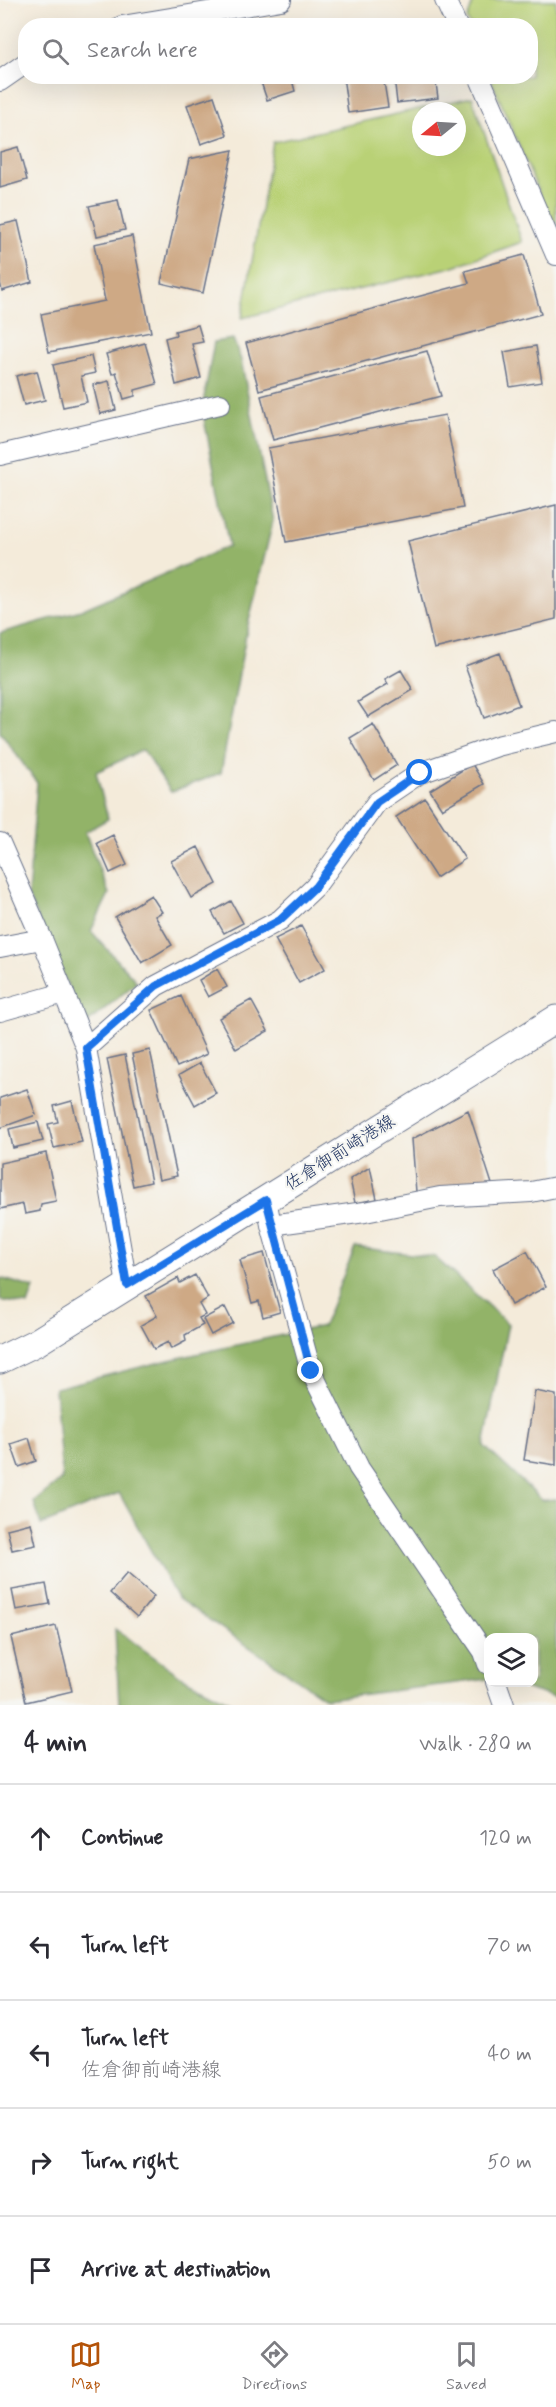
<!DOCTYPE html>
<meta charset="utf-8">
<style>
:root{--surface:#fff;--page:#f2f2f3;--text:#2b2b33;--muted:#7c7c81;--line:#e1e1e2;--accent:#b45309}
body{margin:0;font-family:Mynerve,"Klee One",sans-serif;background:var(--page);color:var(--text)}
.controls{position:absolute;right:18px;bottom:18px;display:grid;overflow:hidden;border-radius:12px;box-shadow:0 6px 24px #0002}
.controls button{width:54px;height:54px;display:grid;place-items:center;padding:0;border:0;border-bottom:2px solid var(--line);background:var(--surface);color:var(--text);font:30px sans-serif}
.compass{position:absolute;left:412px;top:102px;width:54px;height:54px;border-radius:50%;background:var(--surface);box-shadow:0 6px 24px #0002;rotate:252deg}
.stop{position:absolute;width:18px;height:18px;margin:-14px;border:4px solid #1a73e8;border-radius:50%;background:#fff}
.stop.end{background:#1a73e8;border-color:#fff;box-shadow:0 2px 6px #0008}
.list{margin:0;padding:0;list-style:none}
h2{display:flex;justify-content:space-between;align-items:center;height:78px;margin:0;padding:0 24px;font-size:26px}
h2 small{font-size:20px;font-weight:400;color:var(--muted)}
.list li{display:grid;grid-template-columns:39px 1fr auto;gap:18px;align-items:center;box-sizing:border-box;height:108px;padding:0 24px;border-top:2px solid var(--line)}
.list b{display:block;font-size:22px;white-space:nowrap}
.list p{margin:0;font-size:20px;white-space:nowrap;color:var(--muted)}
.list em{font-size:20px;font-style:normal;color:var(--muted)}
.icon{flex:none;width:33px;height:33px;fill:none;stroke:currentColor;stroke-width:2;stroke-linecap:round;stroke-linejoin:round}
.map{position:relative;flex:none;width:556px;height:1705px;overflow:hidden}
.search{position:absolute;background:var(--surface);box-shadow:0 6px 24px #0002;left:18px;right:18px;top:18px;height:66px;display:flex;align-items:center;gap:15px;box-sizing:border-box;padding:0 21px;border-radius:24px;color:var(--muted);font-size:22px}
.sheet{height:618px;background:var(--surface)}
nav{display:flex;justify-content:space-around;align-items:center;box-sizing:border-box;height:84px;border-top:2px solid var(--line);background:var(--surface);font-size:16px;color:var(--muted)}
nav a{display:grid;justify-items:center;gap:3px}
nav .on{color:var(--accent)}
.map>svg:first-child{display:block}
.green{fill:#b9d176;stroke:#6a806a;stroke-width:1.5;fill-rule:evenodd}
.forest{fill:#92b367;stroke:#567162;stroke-width:1.5}
.building{fill:#cea985}
.lines{fill:none;stroke-linecap:round;stroke-linejoin:round}
.street-casing{stroke:#677189;stroke-width:22}
.secondary-casing{stroke:#677189;stroke-width:29}
.street{stroke:#fff;stroke-width:20}
.secondary{stroke:#fff;stroke-width:27}
.route{stroke:#1a73e8;stroke-width:8}
.labels{text-anchor:middle;dominant-baseline:central;stroke-width:4.5;stroke-linejoin:round;paint-order:stroke}
.street-label{font-size:18px;fill:#1b2f5e;stroke:#f6f6f2}
</style>
<div class="map">
<svg width="556" height="1705" viewBox="0 0 556 1705">
<rect width="100%" height="100%" fill="#f6f6f2"/>
<filter id="ink" filterUnits="userSpaceOnUse"><feTurbulence type="fractalNoise" baseFrequency=".0167" numOctaves="2"/><feDisplacementMap in="SourceGraphic" scale="12" xChannelSelector="R" yChannelSelector="G"/><feConvolveMatrix kernelMatrix="1 2 1 2 8 2 1 2 1" color-interpolation-filters="sRGB"/></filter>
<filter id="wash" filterUnits="userSpaceOnUse"><feTurbulence type="fractalNoise" baseFrequency=".008" numOctaves="4" result="noise"/><feDisplacementMap in="SourceGraphic" scale="24" xChannelSelector="R" yChannelSelector="G"/><feGaussianBlur stdDeviation="1.35" result="paint"/><feColorMatrix in="noise" values="0 0 0 0 0 0 0 0 0 0 0 0 0 0 0 0 0 1.4 0 .05"/><feComposite in="paint" operator="in"/></filter>
<g filter="url(#wash)">
<rect width="100%" height="100%" fill="#f4ebda"/>
<!-- green -->
<path class="green" d="M 474,0 L 556,0 L 556,233 L 490,77 L 530,76 L 530,26 L 470,25 L 467,20 Z
M 472,97 L 522,242 L 451,267 L 242,318 L 273,142 ZM 421,111 L 457,111 L 457,147 L 421,147 Z"/>
<!-- forest -->
<path class="forest" d="M 233,339 L 241,360 L 273,521 L 247,629 L 221,773 L 171,792 L 143,750 L 96,772 L 108,819 L 85,832 L 109,894 L 91,931 L 137,982 L 85,1025 L 28,896 L 37,783 L 0,732 L 0,633 L 81,610 L 229,546 L 202,409 L 214,342 Z
M 355,1247 L 435,1257 L 508,1324 L 484,1446 L 542,1500 L 556,1499 L 556,1698 L 507,1683 L 534,1682 L 534,1638 L 488,1638 L 488,1679 L 326,1699 L 177,1598 L 119,1493 L 41,1525 L 34,1502 L 62,1479 L 55,1388 L 169,1360 L 323,1326 Z
M 0,1278 L 34,1288 L 28,1305 L 0,1300 Z
M 115,1629 L 182,1677 L 237,1705 L 119,1705 Z"/>
<g id="blocks">
<!-- building -->
<path class="building" d="M 259,76 L 291,76 L 295,91 L 267,100 Z
M 343,76 L 383,76 L 388,107 L 348,113 Z
M 394,76 L 435,76 L 438,98 L 397,103 Z
M 214,96 L 227,135 L 201,144 L 187,105 Z
M 18,147 L 27,180 L 0,188 L 0,152 Z
M 233,150 L 203,293 L 161,283 L 189,159 Z
M 118,200 L 125,230 L 97,236 L 89,206 Z
M 18,221 L 32,282 L 2,291 L 0,283 L 0,225 Z
M 132,236 L 151,332 L 49,352 L 41,314 L 105,301 L 94,244 Z
M 524,255 L 541,314 L 259,390 L 246,343 L 469,283 L 465,271 Z
M 198,325 L 203,342 L 192,344 L 201,378 L 176,385 L 165,338 L 176,335 L 175,331 Z
M 145,343 L 157,384 L 135,390 L 135,396 L 124,399 L 116,372 L 112,374 L 106,354 Z
M 536,346 L 542,382 L 510,387 L 504,352 Z
M 427,351 L 441,396 L 273,440 L 261,396 Z
M 91,356 L 95,373 L 81,376 L 87,402 L 63,407 L 53,365 Z
M 37,371 L 45,400 L 24,405 L 16,376 Z
M 109,381 L 116,410 L 100,414 L 93,385 Z
M 445,415 L 463,508 L 286,542 L 268,448 Z
M 556,505 L 556,619 L 434,649 L 408,541 Z
M 500,653 L 519,705 L 484,718 L 465,666 Z
M 401,670 L 413,690 L 368,717 L 358,702 L 388,684 L 385,679 Z
M 373,724 L 397,765 L 374,780 L 350,738 Z
M 472,764 L 484,784 L 442,809 L 430,790 Z
M 425,798 L 465,859 L 436,878 L 396,817 Z
M 113,835 L 127,865 L 110,873 L 97,843 Z
M 198,847 L 217,884 L 191,898 L 171,861 Z
M 151,895 L 162,912 L 155,916 L 172,945 L 142,963 L 115,917 Z
M 231,901 L 243,923 L 224,933 L 212,912 Z
M 301,926 L 325,969 L 299,983 L 275,939 Z
M 217,969 L 227,987 L 208,997 L 199,980 Z
M 181,996 L 207,1054 L 177,1067 L 151,1010 Z
M 251,1000 L 268,1031 L 236,1049 L 219,1018 Z
M 150,1050 L 177,1176 L 159,1180 L 132,1054 Z
M 125,1055 L 151,1182 L 133,1186 L 107,1059 Z
M 200,1063 L 216,1093 L 195,1105 L 179,1075 Z
M 27,1089 L 36,1115 L 0,1128 L 0,1098 Z
M 72,1101 L 82,1142 L 54,1148 L 48,1124 L 58,1122 L 54,1106 Z
M 468,1110 L 492,1184 L 416,1192 L 412,1139 Z
M 38,1122 L 43,1141 L 13,1148 L 9,1129 Z
M 46,1153 L 56,1201 L 41,1204 L 40,1211 L 25,1214 L 23,1204 L 0,1209 L 0,1163 Z
M 370,1167 L 377,1199 L 355,1203 L 350,1179 Z
M 527,1251 L 546,1287 L 511,1305 L 493,1269 Z
M 264,1253 L 280,1312 L 263,1317 L 259,1301 L 252,1303 L 240,1260 Z
M 195,1275 L 208,1298 L 199,1304 L 205,1315 L 199,1318 L 203,1325 L 185,1335 L 186,1341 L 171,1349 L 168,1342 L 154,1349 L 141,1325 L 157,1316 L 146,1296 L 178,1278 L 180,1283 Z
M 225,1307 L 233,1323 L 211,1335 L 203,1319 Z
M 535,1391 L 556,1395 L 556,1465 L 524,1460 Z
M 29,1438 L 36,1461 L 19,1467 L 11,1444 Z
M 31,1523 L 36,1545 L 12,1550 L 7,1529 Z
M 127,1573 L 154,1596 L 137,1617 L 110,1593 Z
M 46,1584 L 50,1604 L 16,1610 L 12,1590 Z
M 56,1626 L 72,1691 L 26,1702 L 11,1637 Z"/>
</g>
</g>
<g filter="url(#ink)">
<use href="#blocks" fill-opacity="0" stroke="#677189" stroke-width="1.5"/>
<g class="lines">
<defs>
<path id="street" d="M 445,0 L 457,26
M 122,26 L 281,0
M 479,76 L 556,255
M 0,81 L 26,63
M 0,455 L 220,404
M 0,843 L 42,939 L 86,1048 L 127,1285
M 0,947 L 42,939
M 0,1011 L 64,993
M 86,1048 L 156,986 L 280,920 L 315,887 L 377,802 L 420,773 L 497,746 L 556,732
M 266,1199 L 271,1225 L 311,1371 L 359,1468 L 484,1652 L 488,1664
M 271,1225 L 365,1212 L 440,1197 L 531,1192 L 556,1187
M 496,1682 L 504,1705"/>
<path id="secondary" d="M 0,1360 L 37,1342 L 556,1019"/>
</defs>
<!-- street casing -->
<use href="#street" class="street-casing"/>
<!-- secondary casing -->
<use href="#secondary" class="secondary-casing"/>
<!-- street -->
<use href="#street" class="street"/>
<!-- secondary -->
<use href="#secondary" class="secondary"/>
</g>
</g>
<g class="lines" filter="url(#ink)">
<!-- route -->
<path class="route" d="M 311,1371 L 266,1200 L 127,1285 L 86,1048 L 156,986 L 280,920 L 315,887 L 377,802 L 420,773"/>
</g>
<g class="labels">
<!-- street labels -->
<g class="street-label">
<text transform="translate(340 1153) rotate(-32)">佐倉御前崎港線</text>
</g>
</g>
</svg>
<div class="controls">
<button><svg class="icon" aria-label="layers" viewBox="0 0 24 24"><path d="M12 4l9 5-9 5-9-5zM3 14l9 5 9-5"/></svg></button>
</div>
<svg class="compass" viewBox="-18 -18 36 36"><path d="M0-13l5 13h-10z" fill="#e53935"/><path d="M0 13l5-13h-10z" fill="#7c7c81"/></svg>
<div class="stop" style="left:420px;top:773px"></div>
<div class="stop end" style="left:311px;top:1371px"></div>
<div class="search"><svg class="icon" aria-label="search" viewBox="0 0 24 24"><circle cx="10" cy="10" r="6"/><path d="M15 15l6 6"/></svg>Search here</div>
</div>
<section class="sheet">
<h2>4 min<small>Walk · 280 m</small></h2>
<ul class="list">
<li><svg class="icon" aria-label="ahead" viewBox="0 0 24 24"><path d="M12 20V5M6 11l6-6 6 6"/></svg><div><b>Continue</b></div><em>120 m</em></li>
<li><svg class="icon" aria-label="left" viewBox="0 0 24 24"><path d="M17 20v-9H6M10 6l-5 5 5 5"/></svg><div><b>Turn left</b></div><em>70 m</em></li>
<li><svg class="icon" aria-label="left" viewBox="0 0 24 24"><path d="M17 20v-9H6M10 6l-5 5 5 5"/></svg><div><b>Turn left</b><p>佐倉御前崎港線</p></div><em>40 m</em></li>
<li><svg class="icon" aria-label="right" viewBox="0 0 24 24"><path d="M7 20v-9h11M14 6l5 5-5 5"/></svg><div><b>Turn right</b></div><em>50 m</em></li>
<li><svg class="icon" aria-label="arrive" viewBox="0 0 24 24"><path d="M6 21V4h12l-3 4 3 4H6"/></svg><div><b>Arrive at destination</b></div></li>
</ul>
</section>
<nav>
<a class="on"><svg class="icon" aria-label="map" viewBox="0 0 24 24"><path d="M3 6l6-2 6 2 6-2v14l-6 2-6-2-6 2zM9 4v14M15 6v14"/></svg>Map</a>
<a><svg class="icon" aria-label="directions" viewBox="0 0 24 24"><path d="M12 3l9 9-9 9-9-9zM9 14v-3h6M13 9l2 2-2 2"/></svg>Directions</a>
<a><svg class="icon" aria-label="saved" viewBox="0 0 24 24"><path d="M7 4h10v16l-5-4-5 4z"/></svg>Saved</a>
</nav>
